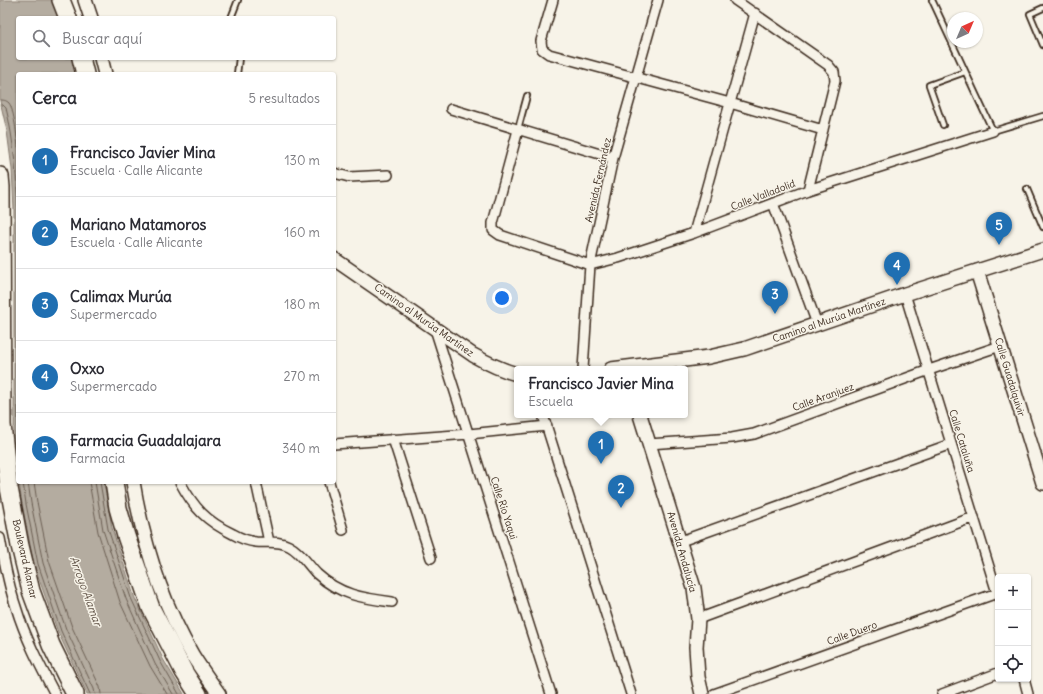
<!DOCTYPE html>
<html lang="es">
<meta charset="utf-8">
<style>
:root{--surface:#fff;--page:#f2f2f3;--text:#2b2b33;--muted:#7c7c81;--line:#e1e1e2;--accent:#1f6fb2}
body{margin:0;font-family:Delius,sans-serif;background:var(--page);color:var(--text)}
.controls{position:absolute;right:12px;bottom:12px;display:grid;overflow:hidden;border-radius:4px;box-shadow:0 1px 3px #0004}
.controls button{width:36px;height:36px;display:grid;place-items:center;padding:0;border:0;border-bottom:1px solid var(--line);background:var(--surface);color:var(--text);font:20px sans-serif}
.compass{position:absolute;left:947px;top:12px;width:36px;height:36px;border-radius:50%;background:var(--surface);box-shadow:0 1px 3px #0004;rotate:44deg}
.you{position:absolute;left:502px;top:298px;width:14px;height:14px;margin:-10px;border:3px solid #fff;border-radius:50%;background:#1a73e8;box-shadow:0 0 0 6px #1a73e833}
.badge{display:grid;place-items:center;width:26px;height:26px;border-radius:50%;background:var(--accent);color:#fff;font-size:13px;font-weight:700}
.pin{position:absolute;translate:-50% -33px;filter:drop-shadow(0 1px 2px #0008)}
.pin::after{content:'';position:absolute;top:21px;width:14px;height:12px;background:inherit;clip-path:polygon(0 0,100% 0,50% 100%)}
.popup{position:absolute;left:514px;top:366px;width:174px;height:52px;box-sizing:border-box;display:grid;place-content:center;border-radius:4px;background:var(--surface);filter:drop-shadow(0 1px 3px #0005);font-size:13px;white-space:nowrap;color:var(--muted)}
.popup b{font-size:15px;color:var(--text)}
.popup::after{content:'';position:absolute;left:50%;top:100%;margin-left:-8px;border:8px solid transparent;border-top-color:var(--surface)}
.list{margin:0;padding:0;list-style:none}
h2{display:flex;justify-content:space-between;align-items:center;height:52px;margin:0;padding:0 16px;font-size:17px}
h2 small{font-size:13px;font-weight:400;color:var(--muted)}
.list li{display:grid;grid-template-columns:26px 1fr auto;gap:12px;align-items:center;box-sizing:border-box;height:72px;padding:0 16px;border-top:1px solid var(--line)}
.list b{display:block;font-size:15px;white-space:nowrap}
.list p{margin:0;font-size:13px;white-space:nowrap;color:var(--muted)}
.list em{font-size:13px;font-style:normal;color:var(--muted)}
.icon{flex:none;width:22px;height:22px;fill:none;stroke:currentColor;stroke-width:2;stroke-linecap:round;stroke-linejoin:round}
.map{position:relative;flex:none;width:1043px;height:694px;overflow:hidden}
.search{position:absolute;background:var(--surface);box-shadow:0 1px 3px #0004;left:16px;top:16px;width:320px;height:44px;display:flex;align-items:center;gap:10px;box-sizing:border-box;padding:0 14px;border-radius:4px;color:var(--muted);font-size:15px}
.panel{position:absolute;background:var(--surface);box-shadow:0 1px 3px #0004;left:16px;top:72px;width:320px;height:412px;border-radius:4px}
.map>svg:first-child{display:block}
.water{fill:#b4aca0;stroke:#84786c}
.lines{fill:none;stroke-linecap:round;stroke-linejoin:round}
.shore{stroke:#6b5e52;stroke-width:1}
.lane-casing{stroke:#3b2a1e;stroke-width:8}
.street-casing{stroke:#3b2a1e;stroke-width:12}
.secondary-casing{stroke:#3b2a1e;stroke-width:16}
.highway-casing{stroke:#3b2a1e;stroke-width:20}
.lane{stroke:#f7f3e8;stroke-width:4.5}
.street{stroke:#f7f3e8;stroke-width:9}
.secondary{stroke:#f7f3e8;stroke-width:13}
.highway{stroke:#f7f3e8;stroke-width:17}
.labels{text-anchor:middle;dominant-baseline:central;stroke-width:3;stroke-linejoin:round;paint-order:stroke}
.street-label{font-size:10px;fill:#3b2a1e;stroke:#f7f3e8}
.water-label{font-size:11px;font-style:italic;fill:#5f5145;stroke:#f7f3e8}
</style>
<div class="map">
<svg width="1043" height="694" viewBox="0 0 1043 694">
<rect width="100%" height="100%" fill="#f7f3e8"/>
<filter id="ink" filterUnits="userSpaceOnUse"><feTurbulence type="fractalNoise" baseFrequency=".025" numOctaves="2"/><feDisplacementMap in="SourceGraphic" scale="8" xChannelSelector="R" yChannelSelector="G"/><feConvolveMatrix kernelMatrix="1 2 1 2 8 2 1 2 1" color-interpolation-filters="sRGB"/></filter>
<g filter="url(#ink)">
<!-- water -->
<path class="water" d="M 0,0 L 54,0 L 61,18 L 18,18 L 18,58 L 74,58 L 79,74 L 18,74 L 18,471 L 14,437 L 14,210 L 12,169 L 7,131 L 0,101 Z
M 19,482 L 104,482 L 112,528 L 134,596 L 163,659 L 184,694 L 87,694 L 58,632 L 34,565 L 22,504 Z"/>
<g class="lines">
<!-- shore -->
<path class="shore" d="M 0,100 C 3,100 6,100 9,103 C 14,109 17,138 18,147
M 0,105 L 3,105 L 6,108 C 14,140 16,173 18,206
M 18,260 L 18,430
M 23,482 L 26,504 L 38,564 L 61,631 L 90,694
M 28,482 L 31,503 L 43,563 L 66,629 L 94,689 L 95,694
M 34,482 L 37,502 L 49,561 L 72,627 L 100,687 L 101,694
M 89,482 L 98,532 L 120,602 L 150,666 L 167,694
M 95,482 L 103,530 L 126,599 L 155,664 L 173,694
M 100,482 L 108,529 L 131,598 L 160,661 L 179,694"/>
<defs>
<path id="lane" d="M 932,0 L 993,131 L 1043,116
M 1043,8 L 1030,14 L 1043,45
M 231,18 L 238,0
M 237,74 L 239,58
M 943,125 L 929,85 L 965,72
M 518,129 L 527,96
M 1027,189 L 1043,227"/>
<path id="street" d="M 553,0 L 541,41 L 542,49 L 549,54 L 730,103 L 823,130
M 735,0 L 828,65 L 834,72 L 835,81 L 808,190
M 451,109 L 613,158
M 518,130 L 493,223 L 493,230 L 500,235 L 590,265 L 618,258 L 694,233 L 808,190 L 993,131
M 334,173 L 349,177 L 388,175
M 773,203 L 817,324
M 694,233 L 755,13
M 905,294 L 998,596
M 435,329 L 551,694
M 583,369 L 590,265 L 613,158 L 658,0
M 543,415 L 631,694
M 393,439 L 431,558
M 334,444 L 469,434 L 547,426
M 649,444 L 732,438 L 754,434 L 929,370 L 1000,346
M 180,482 C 194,508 206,521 233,534 C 240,538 248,541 256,542 C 267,543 278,540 289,546 C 301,552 308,565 317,574 C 340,595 362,598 392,602
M 256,482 L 269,542
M 329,482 L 343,530
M 0,538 C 4,561 8,584 16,607 C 25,637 40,666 55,694
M 681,541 L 951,444
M 698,619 L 974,517
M 1024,679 L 1028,694
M 714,694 L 997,593
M 942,694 L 998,673"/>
<path id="secondary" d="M 85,0 L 91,18
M 101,58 L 105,74
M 334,259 L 473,355 C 487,363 501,370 517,374
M 977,271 L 1043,483
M 611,369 L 709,357 L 744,349 L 905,294 L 1043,250
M 640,415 L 694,588 L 698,619 L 696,647 L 698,677 L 702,694
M 133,482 C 143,542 162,603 193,656 C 201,669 210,681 219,694"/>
<path id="highway" d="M 61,0 L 68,18
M 81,58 L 85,74
M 0,176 L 1,187 L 2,425 L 9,488 L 20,546 L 31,591 L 51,645 L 75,694
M 114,482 L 118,508 L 126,536 L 151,608 L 184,672 L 198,694"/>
</defs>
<!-- lane casing -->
<use href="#lane" class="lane-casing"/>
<!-- street casing -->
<use href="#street" class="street-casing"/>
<!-- secondary casing -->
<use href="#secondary" class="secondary-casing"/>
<!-- highway casing -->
<use href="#highway" class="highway-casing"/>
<!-- lane -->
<use href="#lane" class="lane"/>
<!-- street -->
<use href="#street" class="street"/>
<!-- secondary -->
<use href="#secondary" class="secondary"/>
<!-- highway -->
<use href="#highway" class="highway"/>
</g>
</g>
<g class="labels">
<!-- street labels -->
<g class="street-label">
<text transform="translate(598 180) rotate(-77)">Avenida Fernández</text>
<text transform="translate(763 195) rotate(-21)">Calle Valladolid</text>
<text transform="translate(424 320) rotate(35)">Camino al Murúa Martínez</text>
<text transform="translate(829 320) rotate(-19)">Camino al Murúa Martínez</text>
<text transform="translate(1010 377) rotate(73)">Calle Guadalquivir</text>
<text transform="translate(823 397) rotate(-20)">Calle Aranjuez</text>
<text transform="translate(962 441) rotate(73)">Calle Cataluña</text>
<text transform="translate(504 508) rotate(72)">Calle Río Yaqui</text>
<text transform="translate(682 552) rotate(74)">Avenida Andalucía</text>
<text transform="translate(25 559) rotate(77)">Boulevard Alamar</text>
<text transform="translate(852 633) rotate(-20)">Calle Duero</text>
</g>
<!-- water labels -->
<g class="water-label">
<text transform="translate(86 591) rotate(70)">Arroyo Alamar</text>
</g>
</g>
</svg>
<div class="controls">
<button>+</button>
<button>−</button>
<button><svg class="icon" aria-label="locate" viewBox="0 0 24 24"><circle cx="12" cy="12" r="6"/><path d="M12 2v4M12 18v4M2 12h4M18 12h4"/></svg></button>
</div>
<svg class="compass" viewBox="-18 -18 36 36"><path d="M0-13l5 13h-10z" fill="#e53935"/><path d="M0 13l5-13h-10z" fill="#7c7c81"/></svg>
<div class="you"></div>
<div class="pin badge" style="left:601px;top:464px">1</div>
<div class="popup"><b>Francisco Javier Mina</b>Escuela</div>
<div class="pin badge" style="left:621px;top:508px">2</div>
<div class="pin badge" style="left:775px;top:314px">3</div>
<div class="pin badge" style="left:897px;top:285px">4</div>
<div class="pin badge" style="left:999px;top:245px">5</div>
<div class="search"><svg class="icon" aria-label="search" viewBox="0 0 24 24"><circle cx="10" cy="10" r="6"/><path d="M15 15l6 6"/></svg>Buscar aquí</div>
<section class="panel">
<h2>Cerca<small>5 resultados</small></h2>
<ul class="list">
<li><span class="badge">1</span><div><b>Francisco Javier Mina</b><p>Escuela · Calle Alicante</p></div><em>130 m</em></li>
<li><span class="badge">2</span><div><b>Mariano Matamoros</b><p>Escuela · Calle Alicante</p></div><em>160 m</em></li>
<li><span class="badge">3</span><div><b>Calimax Murúa</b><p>Supermercado</p></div><em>180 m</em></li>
<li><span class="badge">4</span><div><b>Oxxo</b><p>Supermercado</p></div><em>270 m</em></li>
<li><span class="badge">5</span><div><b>Farmacia Guadalajara</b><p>Farmacia</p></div><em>340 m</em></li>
</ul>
</section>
</div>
